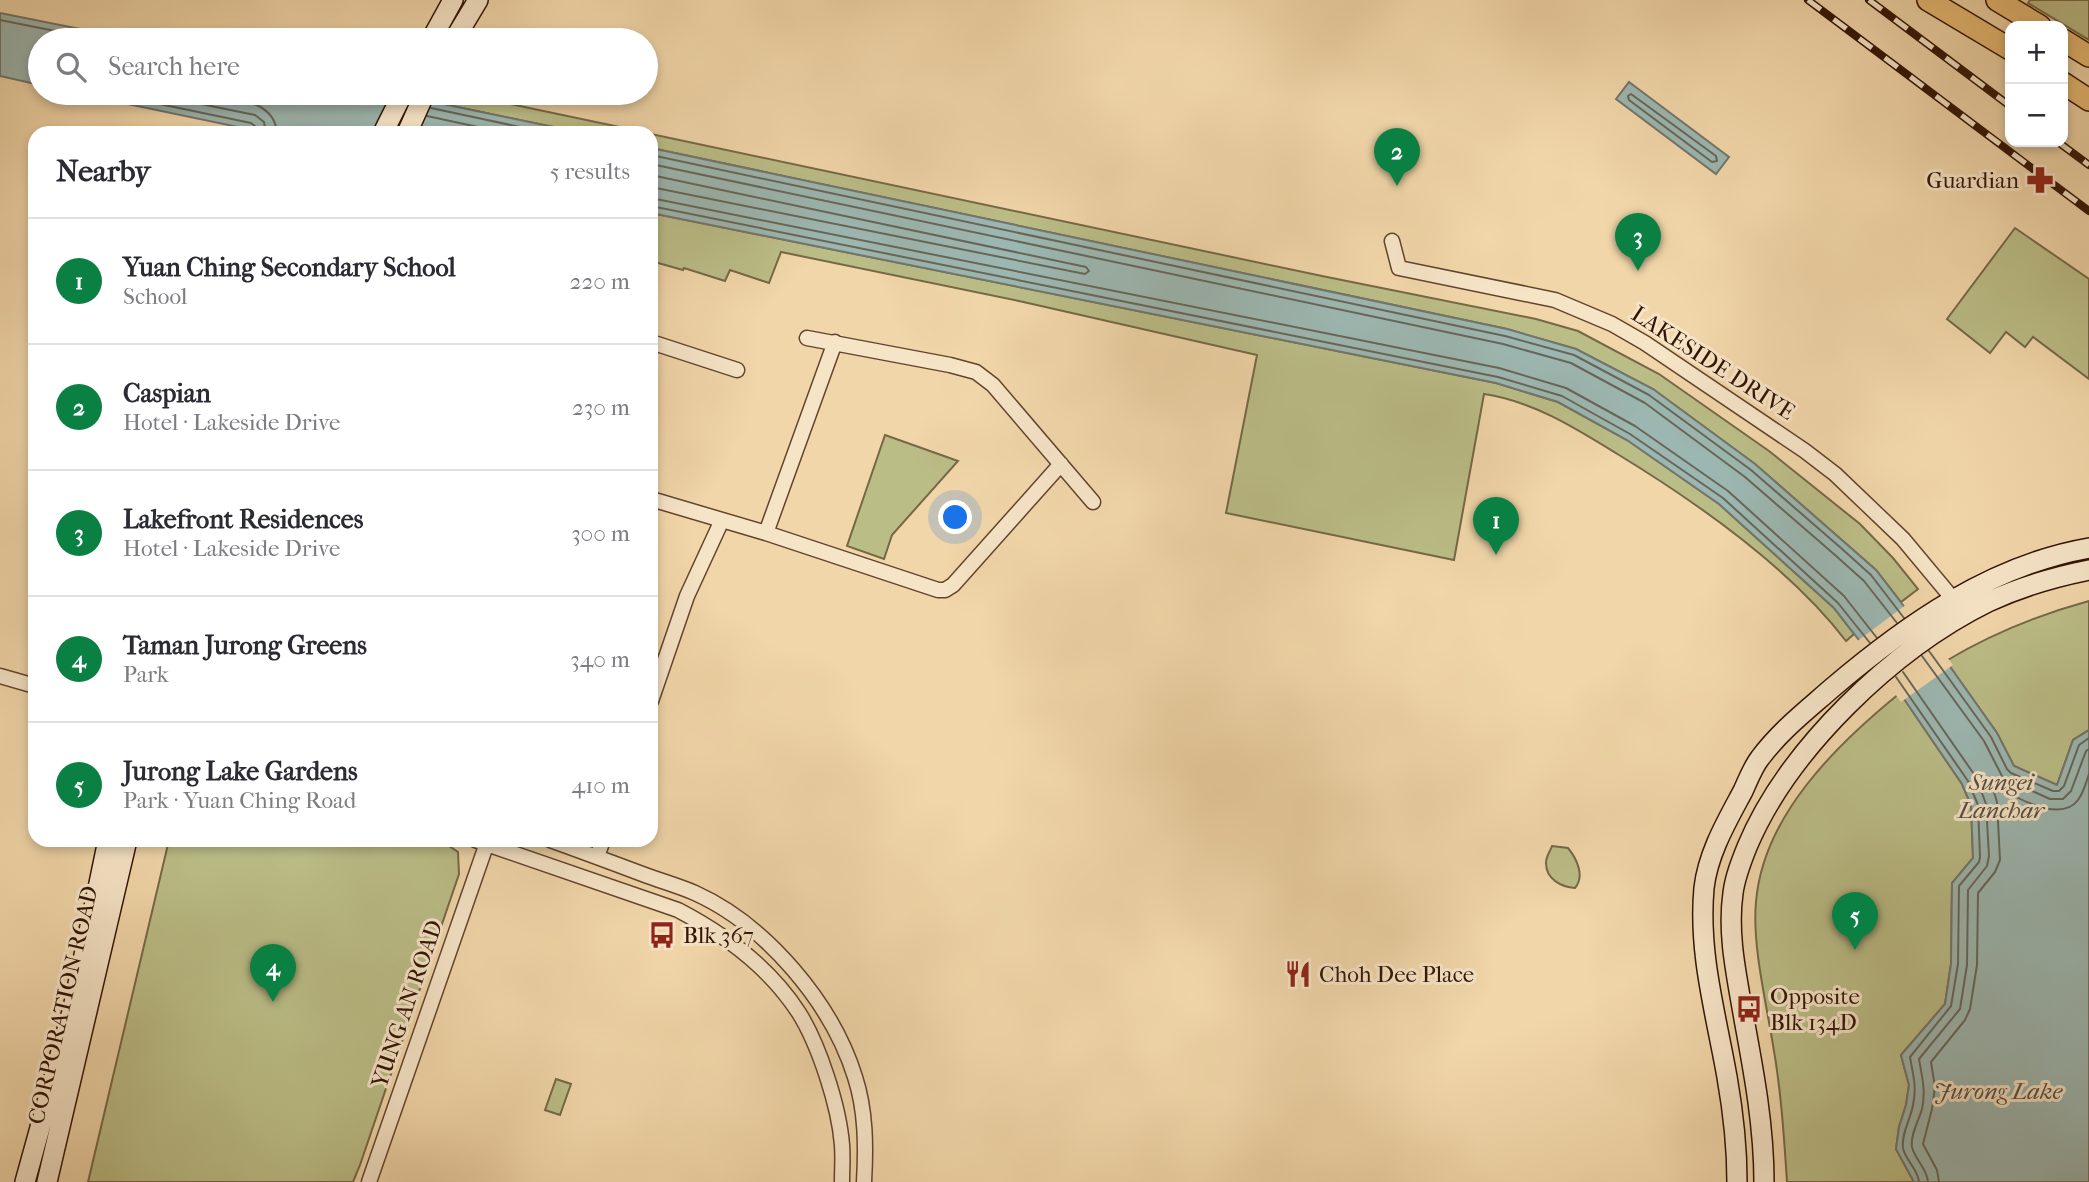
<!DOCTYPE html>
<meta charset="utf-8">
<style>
:root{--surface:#fff;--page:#f7f7f7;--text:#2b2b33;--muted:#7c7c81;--line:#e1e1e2;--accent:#0b8043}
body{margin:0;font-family:"IM FELL French Canon",serif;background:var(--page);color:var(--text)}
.controls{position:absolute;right:21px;top:21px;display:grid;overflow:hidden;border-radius:14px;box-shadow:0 4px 10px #0003}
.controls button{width:63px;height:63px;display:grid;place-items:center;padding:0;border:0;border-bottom:2px solid var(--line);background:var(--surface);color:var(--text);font:35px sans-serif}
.you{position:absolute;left:956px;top:518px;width:24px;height:24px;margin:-18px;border:5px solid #fff;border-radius:50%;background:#1a73e8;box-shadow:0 0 0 10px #1a73e833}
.badge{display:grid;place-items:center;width:46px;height:46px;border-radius:50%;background:var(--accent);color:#fff;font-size:23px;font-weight:700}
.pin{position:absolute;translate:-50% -58px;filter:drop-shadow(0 2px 4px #0008)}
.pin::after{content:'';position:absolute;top:37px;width:24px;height:21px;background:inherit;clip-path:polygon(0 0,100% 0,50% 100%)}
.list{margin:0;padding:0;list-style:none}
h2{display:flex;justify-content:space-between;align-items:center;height:91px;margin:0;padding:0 28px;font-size:30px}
h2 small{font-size:23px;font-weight:400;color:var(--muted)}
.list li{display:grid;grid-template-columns:46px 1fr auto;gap:21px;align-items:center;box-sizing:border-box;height:126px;padding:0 28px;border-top:2px solid var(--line)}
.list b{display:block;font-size:26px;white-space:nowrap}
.list p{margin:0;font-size:23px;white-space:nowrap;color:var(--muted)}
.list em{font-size:23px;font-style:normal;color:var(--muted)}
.icon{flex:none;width:38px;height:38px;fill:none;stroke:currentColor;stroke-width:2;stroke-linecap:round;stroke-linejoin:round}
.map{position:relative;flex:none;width:2089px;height:1182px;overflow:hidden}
.search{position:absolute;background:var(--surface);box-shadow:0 4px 10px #0003;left:28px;top:28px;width:630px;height:77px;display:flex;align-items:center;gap:18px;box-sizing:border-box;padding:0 24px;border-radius:38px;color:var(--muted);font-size:26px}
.panel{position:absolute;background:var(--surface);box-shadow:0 4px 10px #0003;left:28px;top:126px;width:630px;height:721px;border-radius:21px}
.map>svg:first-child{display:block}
.green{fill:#bbbd87;stroke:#766846;stroke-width:2}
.water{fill:#9cb7b1;stroke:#72766c;stroke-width:2}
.pier{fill:#f1d6a9}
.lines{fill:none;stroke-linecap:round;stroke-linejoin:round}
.shore{stroke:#67665a;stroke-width:2}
.street-casing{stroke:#62442d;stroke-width:17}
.secondary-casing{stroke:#321404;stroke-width:22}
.primary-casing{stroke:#321404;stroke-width:24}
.street{stroke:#f6e4c7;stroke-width:14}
.secondary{stroke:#f6e4c7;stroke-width:19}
.primary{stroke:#e8bb74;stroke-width:21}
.rail-casing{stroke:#321404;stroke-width:8}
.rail{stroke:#f6e4c7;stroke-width:5;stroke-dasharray:16;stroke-linecap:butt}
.labels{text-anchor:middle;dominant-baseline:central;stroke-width:6;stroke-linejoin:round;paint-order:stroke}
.poi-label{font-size:23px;fill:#321404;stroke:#f6e4c7;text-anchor:start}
.street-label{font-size:23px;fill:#321404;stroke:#f6e4c7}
.water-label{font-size:24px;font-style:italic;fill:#574d41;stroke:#f6e4c7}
</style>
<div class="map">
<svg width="2089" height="1182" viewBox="0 0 2089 1182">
<rect width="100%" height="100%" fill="#f1d6a9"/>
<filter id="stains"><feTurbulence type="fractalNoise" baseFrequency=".00286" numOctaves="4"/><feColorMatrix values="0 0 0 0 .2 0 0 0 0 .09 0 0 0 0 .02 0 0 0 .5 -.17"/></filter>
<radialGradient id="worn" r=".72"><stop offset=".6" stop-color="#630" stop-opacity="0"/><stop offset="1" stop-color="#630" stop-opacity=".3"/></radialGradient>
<!-- green -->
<path class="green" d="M 2030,0 L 2089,0 L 2089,40 L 2028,3 Z
M 445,93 L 458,93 L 648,133 L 582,133 L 443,104 Z
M 651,134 L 1322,276 L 1536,319 L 1578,331 L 1659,374 L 1769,451 L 1860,524 L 1893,558 L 1918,589 L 1901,602 L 1876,570 L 1755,464 L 1653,389 L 1576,349 L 1507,329 L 651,148 Z
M 651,213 L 1496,383 L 1558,402 L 1627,440 L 1719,504 L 1834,608 L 1854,634 L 1846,641 C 1791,569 1696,502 1619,455 C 1577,429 1533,401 1484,394 L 1454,560 L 1226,513 L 1257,355 L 1019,301 L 781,252 L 769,283 L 730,270 L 725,281 L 684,268 L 683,270 L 651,261 Z
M 2015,228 L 2089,279 L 2089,379 L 2033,337 L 2025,347 L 2006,332 L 1990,353 L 1947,319 Z
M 885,435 L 958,461 L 892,535 L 884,559 L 847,546 Z
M 2089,601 L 2089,730 L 2073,740 L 2057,785 L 2014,766 L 1997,733 L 1946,661 C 1991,634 2038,615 2089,601 Z
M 1900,693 L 1962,784 L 1971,805 L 1973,858 L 1952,883 L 1951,964 L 1945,1004 L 1901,1055 L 1909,1085 L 1906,1105 L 1899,1127 L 1896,1149 L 1914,1182 L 1787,1182 C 1784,1136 1781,1090 1773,1045 C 1766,1002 1752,944 1756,902 C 1763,816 1836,745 1900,693 Z
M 169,840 L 440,840 L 458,852 L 459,874 L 360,1165 L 353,1182 L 88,1182 Z
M 1552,846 L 1568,848 C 1577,859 1585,876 1575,888 C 1561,887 1546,879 1546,863 C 1546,856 1550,852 1552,846 Z
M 556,1079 L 571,1084 L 560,1115 L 545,1110 Z"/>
<!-- water -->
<path class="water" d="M 0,13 L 135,40 L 40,40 L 40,85 L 0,76 Z
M 1629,82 L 1729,157 L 1716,174 L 1616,99 Z
M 75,93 L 391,93 L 582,133 L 267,133 Z
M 651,148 L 1507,329 L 1576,349 L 1653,389 L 1755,464 L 1876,570 L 1946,661 L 1997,733 L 2014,766 L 2057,785 L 2073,740 L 2089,730 L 2089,1182 L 1914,1182 L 1896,1149 L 1899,1127 L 1906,1105 L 1909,1085 L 1901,1055 L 1945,1004 L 1951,964 L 1952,883 L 1973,858 L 1971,805 L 1962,784 L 1900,693 L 1834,608 L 1719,504 L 1627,440 L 1558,402 L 1496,383 L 651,213 Z"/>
<!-- pier -->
<path class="pier" d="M 1907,604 L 1953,665 L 1901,702 L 1856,642 Z"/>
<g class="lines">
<!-- shore -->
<path class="shore" d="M 0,20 L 100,40
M 107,93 L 251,123 L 256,127 L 257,133
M 147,93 L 255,115 L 264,122 L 266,133
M 198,93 C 225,98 275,97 277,133
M 1631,94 L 1716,156 L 1717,161 L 1712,162 L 1629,100 L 1628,96 Z
M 431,108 L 548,133
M 427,116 L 506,133
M 651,155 L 1505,336 L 1574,355 L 1649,395 L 1751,470 L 1841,548 L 1871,575 L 1904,618
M 651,164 L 1503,344 L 1571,363 L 1645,403 L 1745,477 L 1835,555 L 1864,581 L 1897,623
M 651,175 L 1086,267 L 1089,271 L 1085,274 L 651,187
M 651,198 L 1499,368 L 1566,388 L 1635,426 L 1728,491 L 1844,596 L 1877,638
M 651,206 L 1498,377 L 1562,396 L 1630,434 L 1723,498 L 1838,603 L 1870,643
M 1929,651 L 1991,737 L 2007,769 L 2011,773 L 2053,791 L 2059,791 L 2064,786 L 2079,745 L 2089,738
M 1922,656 L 1984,741 L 2003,778 L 2050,799 L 2063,799 L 2071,791 L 2086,751 L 2089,749
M 1903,672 L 1976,777 L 1986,804 L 1989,856 L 1987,866 L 1968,890 L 1967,965 L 1960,1009 L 1919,1059 C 1922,1077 1926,1091 1922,1109 C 1919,1120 1910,1135 1912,1147 C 1915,1160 1927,1168 1928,1182
M 1896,677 L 1968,781 L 1978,805 L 1980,857 L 1979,862 L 1959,886 L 1958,964 L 1951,1006 L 1910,1057 C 1913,1075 1917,1086 1913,1105 C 1911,1118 1901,1134 1903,1148 C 1905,1160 1918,1169 1919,1182
M 1939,1182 L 1937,1170 L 1923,1144 L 1932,1109 L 1935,1087 L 1931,1062 L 1965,1020 L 1970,1009 L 1977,965 L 1978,893 L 1995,872 L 2000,860 L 1997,802 L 1993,789 L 1998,787 C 2018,799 2061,823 2078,800 C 2084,792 2086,782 2089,774"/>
<defs>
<path id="street" d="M 1392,241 L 1399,268 L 1555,300 L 1612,324 L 1645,343 L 1805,451 L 1835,474 L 1903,539 L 1958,605
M 807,338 L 950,365 L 976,372 L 993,385 L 1093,502
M 651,342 L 737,370
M 651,499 L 766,533 L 938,590 L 945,590 L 953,585 L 1061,464
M 766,533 L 835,342
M 0,676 L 35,686
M 651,701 L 687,596 L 722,520
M 475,840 L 678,910 C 724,934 770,968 799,1013 C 819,1045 839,1106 842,1145 C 843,1157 842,1170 842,1182
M 550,840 C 581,851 613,863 645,875 C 661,881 679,886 695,893 C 766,925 832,1003 855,1077 C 866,1111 866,1147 864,1182
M 597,857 L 603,840
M 369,1182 L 488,840"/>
<path id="secondary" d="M 431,40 L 453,0
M 454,40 L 478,0
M 383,133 L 403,93
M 407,133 L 425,93
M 25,1182 L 73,1008 L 108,840
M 47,1182 L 127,840
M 1737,1182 C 1737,1147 1733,1111 1727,1077 C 1716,1014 1698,953 1704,888 C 1708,853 1727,821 1743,791 C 1748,780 1753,767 1760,758 C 1780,731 1807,710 1832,688 C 1906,625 1991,565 2089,548
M 1764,1182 C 1764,1127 1754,1073 1744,1019 C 1737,977 1727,935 1733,893 C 1735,877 1741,862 1747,847 C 1788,749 1893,649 1988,602 C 2020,587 2054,577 2089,570"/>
<path id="primary" d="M 1928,0 L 2010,49
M 1997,0 L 2040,26
M 2063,40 L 2089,56
M 2063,83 L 2089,100"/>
</defs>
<!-- street casing -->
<use href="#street" class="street-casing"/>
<!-- secondary casing -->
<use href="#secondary" class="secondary-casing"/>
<!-- primary casing -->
<use href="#primary" class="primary-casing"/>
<!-- street -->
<use href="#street" class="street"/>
<!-- secondary -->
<use href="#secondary" class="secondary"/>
<!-- primary -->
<use href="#primary" class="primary"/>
<defs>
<path id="rail" d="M 1808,0 L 2089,211
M 1869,0 L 2010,106
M 2058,142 L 2089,165"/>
</defs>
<!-- rail casing -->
<use href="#rail" class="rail-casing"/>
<!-- rail -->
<use href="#rail" class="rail"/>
</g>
<!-- icons -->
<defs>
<symbol id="pharmacy-bare" viewBox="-9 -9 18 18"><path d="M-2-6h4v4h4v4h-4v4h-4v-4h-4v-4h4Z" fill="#8f2418" stroke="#f6e4c7" stroke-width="2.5" paint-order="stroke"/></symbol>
<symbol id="bus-bare" viewBox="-9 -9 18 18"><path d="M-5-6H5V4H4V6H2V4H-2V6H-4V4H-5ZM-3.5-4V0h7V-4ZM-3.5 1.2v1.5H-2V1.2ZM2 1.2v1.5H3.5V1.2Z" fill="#8f2418" stroke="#f6e4c7" stroke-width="2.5" paint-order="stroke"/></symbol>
<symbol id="restaurant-bare" viewBox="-9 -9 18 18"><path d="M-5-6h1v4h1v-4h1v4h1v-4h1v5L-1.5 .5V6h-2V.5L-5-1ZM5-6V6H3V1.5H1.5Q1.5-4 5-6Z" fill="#8f2418" stroke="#f6e4c7" stroke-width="2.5" paint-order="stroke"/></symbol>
</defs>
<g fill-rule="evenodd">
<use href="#pharmacy-bare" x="2021" y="161" width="38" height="38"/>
<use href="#bus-bare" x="643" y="916" width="38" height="38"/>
<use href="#restaurant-bare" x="1279" y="955" width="38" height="38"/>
<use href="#bus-bare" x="1730" y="990" width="38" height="38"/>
</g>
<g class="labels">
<!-- poi labels -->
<g class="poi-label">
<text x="2019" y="180" text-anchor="end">Guardian</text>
<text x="683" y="935">Blk 367</text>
<text x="1319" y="974">Choh Dee Place</text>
<text x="1770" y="996">Opposite<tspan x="1770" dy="26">Blk 134D</tspan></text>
</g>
<!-- street labels -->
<g class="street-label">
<text transform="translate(1713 363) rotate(33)">LAKESIDE DRIVE</text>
<text transform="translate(407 1004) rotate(-71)">YUNG AN ROAD</text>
<text transform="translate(63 1005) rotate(-77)">CORPORATION ROAD</text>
</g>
<!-- water labels -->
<g class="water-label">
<text x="2001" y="782">Sungei<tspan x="2001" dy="28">Lanchar</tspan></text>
<text x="1998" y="1091">Jurong Lake</text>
</g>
</g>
<rect width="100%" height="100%" filter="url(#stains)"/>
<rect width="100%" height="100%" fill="url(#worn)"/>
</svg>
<div class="controls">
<button>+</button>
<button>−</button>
</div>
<div class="you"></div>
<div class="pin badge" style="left:1496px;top:555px">1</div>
<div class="pin badge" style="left:1397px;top:186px">2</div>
<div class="pin badge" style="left:1638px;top:271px">3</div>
<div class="pin badge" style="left:273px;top:1002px">4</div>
<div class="pin badge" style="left:1855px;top:950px">5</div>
<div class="search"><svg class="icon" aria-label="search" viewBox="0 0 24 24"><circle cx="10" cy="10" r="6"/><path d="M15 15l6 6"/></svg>Search here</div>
<section class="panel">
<h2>Nearby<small>5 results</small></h2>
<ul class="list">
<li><span class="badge">1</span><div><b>Yuan Ching Secondary School</b><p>School</p></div><em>220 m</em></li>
<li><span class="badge">2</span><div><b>Caspian</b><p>Hotel · Lakeside Drive</p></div><em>230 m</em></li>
<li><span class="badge">3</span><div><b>Lakefront Residences</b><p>Hotel · Lakeside Drive</p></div><em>300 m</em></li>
<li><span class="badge">4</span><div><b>Taman Jurong Greens</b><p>Park</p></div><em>340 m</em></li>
<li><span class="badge">5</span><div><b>Jurong Lake Gardens</b><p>Park · Yuan Ching Road</p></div><em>410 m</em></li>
</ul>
</section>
</div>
